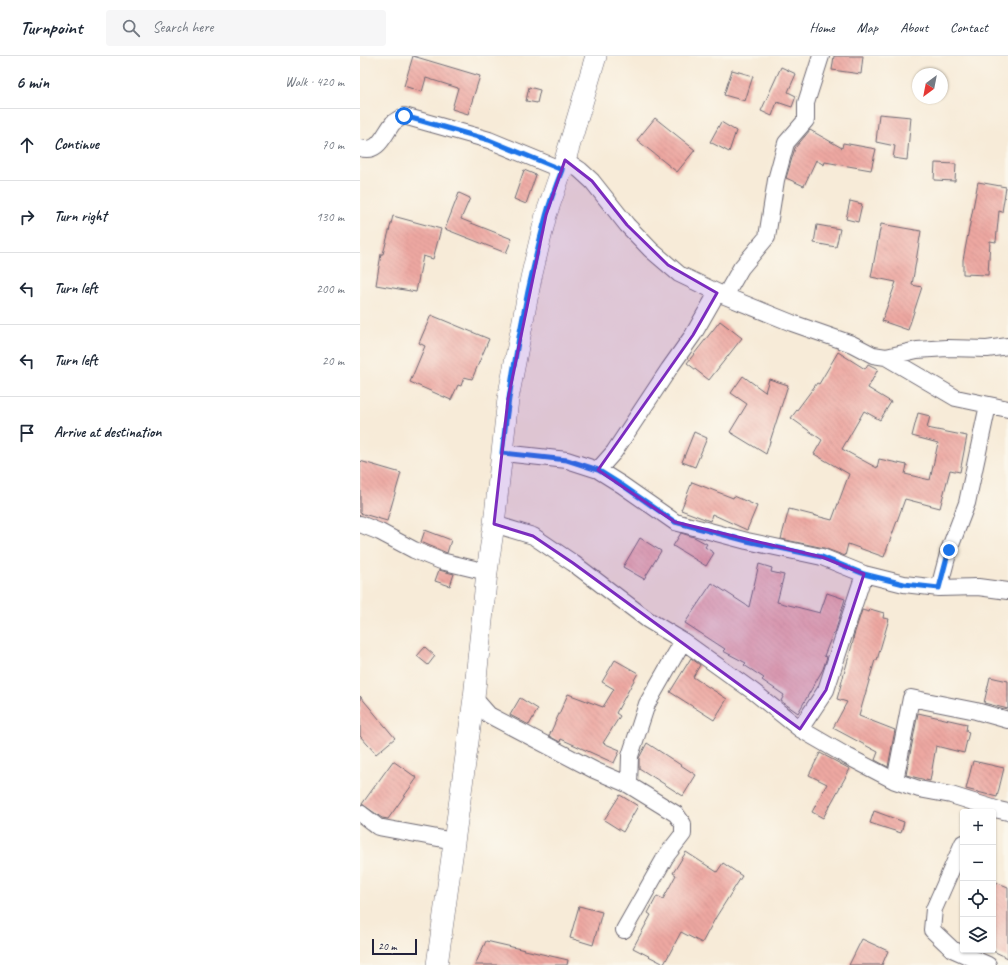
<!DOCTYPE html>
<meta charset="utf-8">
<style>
:root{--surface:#fff;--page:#f6f6f7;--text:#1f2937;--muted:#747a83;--line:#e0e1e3}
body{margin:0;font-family:Caveat,sans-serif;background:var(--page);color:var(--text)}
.controls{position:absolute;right:12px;bottom:12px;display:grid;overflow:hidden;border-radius:4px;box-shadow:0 1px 3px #0004}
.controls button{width:36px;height:36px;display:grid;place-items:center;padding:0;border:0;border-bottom:1px solid var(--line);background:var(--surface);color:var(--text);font:20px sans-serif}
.compass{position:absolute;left:552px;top:12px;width:36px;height:36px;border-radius:50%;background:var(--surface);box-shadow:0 1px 3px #0004;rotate:212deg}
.scale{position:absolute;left:12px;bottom:10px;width:45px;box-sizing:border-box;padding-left:4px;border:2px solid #22223b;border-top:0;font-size:11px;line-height:14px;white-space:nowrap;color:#22223b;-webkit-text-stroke:3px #fbf7ec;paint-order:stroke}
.stop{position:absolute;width:12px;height:12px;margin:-9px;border:3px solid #1a73e8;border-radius:50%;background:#fff}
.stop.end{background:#1a73e8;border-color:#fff;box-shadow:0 1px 4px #0008}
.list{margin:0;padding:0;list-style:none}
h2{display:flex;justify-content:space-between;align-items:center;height:52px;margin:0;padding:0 16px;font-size:17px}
h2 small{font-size:13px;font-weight:400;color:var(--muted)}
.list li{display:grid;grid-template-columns:26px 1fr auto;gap:12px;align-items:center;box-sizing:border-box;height:72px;padding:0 16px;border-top:1px solid var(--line)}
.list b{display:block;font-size:15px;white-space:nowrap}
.list em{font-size:13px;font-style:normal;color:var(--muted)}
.icon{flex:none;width:22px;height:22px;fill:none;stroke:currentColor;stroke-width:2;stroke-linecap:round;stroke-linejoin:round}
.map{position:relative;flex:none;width:648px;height:909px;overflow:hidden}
header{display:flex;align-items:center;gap:24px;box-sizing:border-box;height:56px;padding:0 20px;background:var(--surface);border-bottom:1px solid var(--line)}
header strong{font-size:19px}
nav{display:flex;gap:22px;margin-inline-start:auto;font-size:14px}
.search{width:280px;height:36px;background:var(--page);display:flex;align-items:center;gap:10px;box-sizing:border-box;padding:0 14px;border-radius:4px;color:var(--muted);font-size:15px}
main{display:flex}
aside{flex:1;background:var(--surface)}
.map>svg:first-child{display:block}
.building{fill:url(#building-back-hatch)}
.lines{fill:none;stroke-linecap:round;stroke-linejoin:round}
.minor-casing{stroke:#6d6872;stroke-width:18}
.major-casing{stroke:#6d6872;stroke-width:22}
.minor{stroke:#fff;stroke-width:16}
.major{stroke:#fff;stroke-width:21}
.route{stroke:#1a73e8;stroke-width:5}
.marked{fill:#7b2cbf;fill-opacity:0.2;stroke:#7b2cbf;stroke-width:3;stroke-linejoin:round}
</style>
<header>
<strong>Turnpoint</strong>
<div class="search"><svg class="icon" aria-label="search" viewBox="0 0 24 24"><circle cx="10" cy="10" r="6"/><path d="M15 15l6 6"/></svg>Search here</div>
<nav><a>Home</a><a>Map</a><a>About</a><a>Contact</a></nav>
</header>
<main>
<aside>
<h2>6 min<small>Walk · 420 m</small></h2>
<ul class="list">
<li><svg class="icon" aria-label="ahead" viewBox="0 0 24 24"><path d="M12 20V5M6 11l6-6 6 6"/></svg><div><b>Continue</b></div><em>70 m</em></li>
<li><svg class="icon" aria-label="right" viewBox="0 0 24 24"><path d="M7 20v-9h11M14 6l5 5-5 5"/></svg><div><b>Turn right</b></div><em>130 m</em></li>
<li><svg class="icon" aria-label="left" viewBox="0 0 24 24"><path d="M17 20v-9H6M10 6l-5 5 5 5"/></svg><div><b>Turn left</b></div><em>200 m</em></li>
<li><svg class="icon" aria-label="left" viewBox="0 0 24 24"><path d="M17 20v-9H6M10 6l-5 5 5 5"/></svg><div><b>Turn left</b></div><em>20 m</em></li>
<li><svg class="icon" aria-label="arrive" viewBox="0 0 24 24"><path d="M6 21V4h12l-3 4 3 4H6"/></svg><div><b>Arrive at destination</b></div></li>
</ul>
</aside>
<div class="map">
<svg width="648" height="909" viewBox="0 0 648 909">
<defs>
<pattern id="building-back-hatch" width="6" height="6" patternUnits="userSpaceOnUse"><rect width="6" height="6" fill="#eda7a1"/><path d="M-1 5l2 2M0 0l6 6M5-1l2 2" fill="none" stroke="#cb8f8c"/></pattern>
</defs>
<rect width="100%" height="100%" fill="#fbf7ec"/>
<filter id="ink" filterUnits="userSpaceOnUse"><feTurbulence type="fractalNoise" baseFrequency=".025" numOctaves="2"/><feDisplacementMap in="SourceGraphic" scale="8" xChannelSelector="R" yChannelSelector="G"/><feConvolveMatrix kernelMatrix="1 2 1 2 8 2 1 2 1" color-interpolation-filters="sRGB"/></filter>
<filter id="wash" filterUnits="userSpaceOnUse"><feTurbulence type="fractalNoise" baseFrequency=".012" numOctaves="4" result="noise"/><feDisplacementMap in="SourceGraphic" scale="16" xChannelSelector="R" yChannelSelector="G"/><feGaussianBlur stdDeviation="0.9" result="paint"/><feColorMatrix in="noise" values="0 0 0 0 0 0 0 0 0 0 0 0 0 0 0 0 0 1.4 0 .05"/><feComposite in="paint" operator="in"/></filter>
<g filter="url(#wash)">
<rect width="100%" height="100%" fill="#f7ebd8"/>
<g id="blocks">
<!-- building -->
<path class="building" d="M 53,0 L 120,20 L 108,58 L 92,53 L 98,32 L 66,22 L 62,36 L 44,30 Z
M 474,0 L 503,0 L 501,18 L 472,14 Z
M 421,11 L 436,18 L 428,36 L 436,40 L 432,51 L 417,46 L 412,60 L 401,55 Z
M 372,14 L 393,20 L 385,45 L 364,39 Z
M 169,31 L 180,34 L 177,47 L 166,45 Z
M 519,58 L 551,61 L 547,104 L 533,102 L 535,90 L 516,86 Z
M 295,62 L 335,94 L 317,116 L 277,84 Z
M 361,66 L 376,75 L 369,96 L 350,86 Z
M 450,74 L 482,92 L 483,87 L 516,93 L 511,114 L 465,106 L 464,109 L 456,104 L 444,130 L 426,122 L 435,92 Z
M 575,107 L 596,108 L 595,125 L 574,124 Z
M 164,114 L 176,119 L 166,148 L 154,143 Z
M 618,126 L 646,131 L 642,156 L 639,155 L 636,186 L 630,185 L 628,219 L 603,218 L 603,204 Z
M 99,137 L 110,142 L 101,163 L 152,183 L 146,197 L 85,173 Z
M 490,145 L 502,148 L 498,166 L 486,163 Z
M 33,160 L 81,173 L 73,203 L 63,200 L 56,236 L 16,229 L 21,198 L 23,198 Z
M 521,168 L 561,175 L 552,229 L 562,231 L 548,274 L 522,265 L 536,226 L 511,221 Z
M 457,169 L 480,173 L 476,191 L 454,187 Z
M 71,259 L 129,283 L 112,323 L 104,321 L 101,330 L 98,329 L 91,344 L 50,326 L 65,290 L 59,287 Z
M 360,265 L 382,282 L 349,324 L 327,307 Z
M 478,296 L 505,313 L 508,308 L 518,313 L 508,332 L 531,346 L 520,364 L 504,355 L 482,393 L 517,412 L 519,403 L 547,409 L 545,418 L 570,424 L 578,387 L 552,380 L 558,357 L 570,360 L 567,372 L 607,380 L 600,416 L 590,414 L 580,452 L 545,443 L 524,501 L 488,488 L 485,500 L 464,492 L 421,483 L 429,453 L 472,464 L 489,418 L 454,398 L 462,384 L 431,362 L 457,327 L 459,328 Z
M 383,320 L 405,336 L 409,323 L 428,329 L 406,398 L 370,376 L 387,348 L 371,337 Z
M 334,376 L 347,382 L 335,411 L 322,406 Z
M 0,405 L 41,417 L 27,465 L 0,457 Z
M 332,426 L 373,442 L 374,440 L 397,450 L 387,474 L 352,458 L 350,465 L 321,454 Z
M 65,474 L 91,484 L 87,497 L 61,486 Z
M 321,477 L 334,481 L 347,488 L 345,491 L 354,497 L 346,510 L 313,490 Z
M 280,482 L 301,495 L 284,523 L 263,511 Z
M 399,508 L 412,512 L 411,516 L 424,519 L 417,546 L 460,557 L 467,537 L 485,543 L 475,577 L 473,577 L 464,600 L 467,601 L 463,613 L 438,657 L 421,645 L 424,639 L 402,624 L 404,622 L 384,609 L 386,607 L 363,595 L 365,593 L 325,567 L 352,527 L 389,551 Z
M 79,514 L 94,518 L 90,530 L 75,525 Z
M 510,553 L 524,557 L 523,562 L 529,563 L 517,604 L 515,604 L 499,660 L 535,674 L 528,711 L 515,704 L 518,696 L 473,672 L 487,646 L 477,643 L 494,582 L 493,582 L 502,554 L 509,556 Z
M 65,591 L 75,600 L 68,609 L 57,600 Z
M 331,602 L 340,609 L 333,621 L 367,643 L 354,664 L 310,636 Z
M 255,604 L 278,617 L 256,657 L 260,660 L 243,687 L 260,694 L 254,707 L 201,683 L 200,686 L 189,680 L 208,638 L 243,651 L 254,633 L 242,626 Z
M 630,621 L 648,625 L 648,653 L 624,647 Z
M 0,640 L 35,682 L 16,698 L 0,680 Z
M 160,642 L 178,653 L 169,669 L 150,659 Z
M 558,657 L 607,668 L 606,675 L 609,676 L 604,697 L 576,690 L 570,725 L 546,719 Z
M 287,687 L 336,719 L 323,740 L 279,712 L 279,702 Z
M 460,697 L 490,713 L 463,762 L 452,756 L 467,728 L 449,719 Z
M 33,705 L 57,722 L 28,763 L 22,762 L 2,748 Z
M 613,705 L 644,712 L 637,741 L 606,733 Z
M 260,739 L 278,750 L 263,776 L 244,764 Z
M 514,755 L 544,766 L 541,777 L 510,767 Z
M 326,796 L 357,816 L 363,807 L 382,820 L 356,861 L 342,887 L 321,876 L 304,908 L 273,892 L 291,859 L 288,857 L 297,840 L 303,843 L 316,819 L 313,817 Z
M 633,825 L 648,831 L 648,902 L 633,895 Z
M 219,850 L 242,856 L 233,889 L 210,882 Z
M 502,883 L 528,895 L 522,909 L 489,909 Z
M 126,885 L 208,904 L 207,909 L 115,909 Z"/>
</g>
</g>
<g filter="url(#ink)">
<use href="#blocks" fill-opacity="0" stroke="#6d6872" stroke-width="1"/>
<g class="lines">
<defs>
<path id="minor" d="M 0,92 C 19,98 24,78 33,67 C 36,64 41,62 44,60 L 129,84 L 202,114
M 205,104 L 220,114 L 232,125 L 267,169 L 291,194 L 319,218 L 365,240 L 432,267 L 492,288 L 513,299 L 526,301 L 596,342 L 648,353
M 365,240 L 381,212 L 407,181 L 416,124 L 426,87 L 446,64 L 446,47 L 461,0
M 526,301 L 557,294 L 587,292 L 627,293 L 648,290
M 143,397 L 207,404 L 238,414 L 254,396 L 309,313 L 333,279 L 357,237
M 238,414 L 262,429 L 315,466 L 387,485 L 462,501 L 504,518 L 544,528 L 579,532 L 589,494 L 607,447 L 628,349
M 0,468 L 20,476 L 54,494 L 81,505 L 127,516
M 134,468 L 173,480 L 213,507 L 288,564 L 323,585 L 394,636 L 440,673 L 485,699 L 535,725 L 559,733 L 591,739 L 639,754 L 648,756
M 579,532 L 618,531 L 648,535
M 114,642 L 129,659 L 234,714 L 269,729 L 316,758 L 323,768 L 323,778 L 306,800 L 264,874
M 440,673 L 466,634 L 504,518
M 535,725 L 551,642 L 616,655 L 648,664
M 269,729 L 270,700 L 287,648 L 323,585
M 0,757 L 18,771 L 94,785
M 603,787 L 574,853 L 572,874 L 592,893 L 628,909"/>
<path id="major" d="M 77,909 L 114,642 L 127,516 L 134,468 L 148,343 L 171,222 L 186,159 L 205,104 L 236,0"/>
</defs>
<!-- minor casing -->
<use href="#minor" class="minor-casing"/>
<!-- major casing -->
<use href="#major" class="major-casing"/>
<!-- minor -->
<use href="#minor" class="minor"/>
<!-- major -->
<use href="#major" class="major"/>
</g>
</g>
<g class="lines" filter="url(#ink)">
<!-- route -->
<path class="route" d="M 44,60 L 129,84 L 202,114 C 196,129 190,145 186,160 C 165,238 151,318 142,397 L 207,404 L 238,414 L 262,429 L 315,466 L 387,485 L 462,501 L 504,518 L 544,528 L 579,532 L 589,494"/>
</g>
<!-- marked area -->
<path class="marked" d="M 205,104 L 232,125 L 267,169 L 308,209 L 357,237 L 333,279 L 238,414 L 315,466 L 462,501 L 504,518 L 466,634 L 440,673 L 213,507 L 173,480 L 134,468 L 148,343 L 186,159 Z"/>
</svg>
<div class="controls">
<button>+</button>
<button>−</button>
<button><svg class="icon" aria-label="locate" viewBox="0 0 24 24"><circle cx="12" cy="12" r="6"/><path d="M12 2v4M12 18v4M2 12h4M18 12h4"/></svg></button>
<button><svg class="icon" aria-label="layers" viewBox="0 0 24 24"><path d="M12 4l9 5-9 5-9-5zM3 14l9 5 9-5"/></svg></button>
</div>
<svg class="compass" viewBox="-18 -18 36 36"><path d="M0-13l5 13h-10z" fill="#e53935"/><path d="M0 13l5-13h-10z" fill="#747a83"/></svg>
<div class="scale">20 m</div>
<div class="stop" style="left:44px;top:60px"></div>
<div class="stop end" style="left:589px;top:494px"></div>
</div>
</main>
